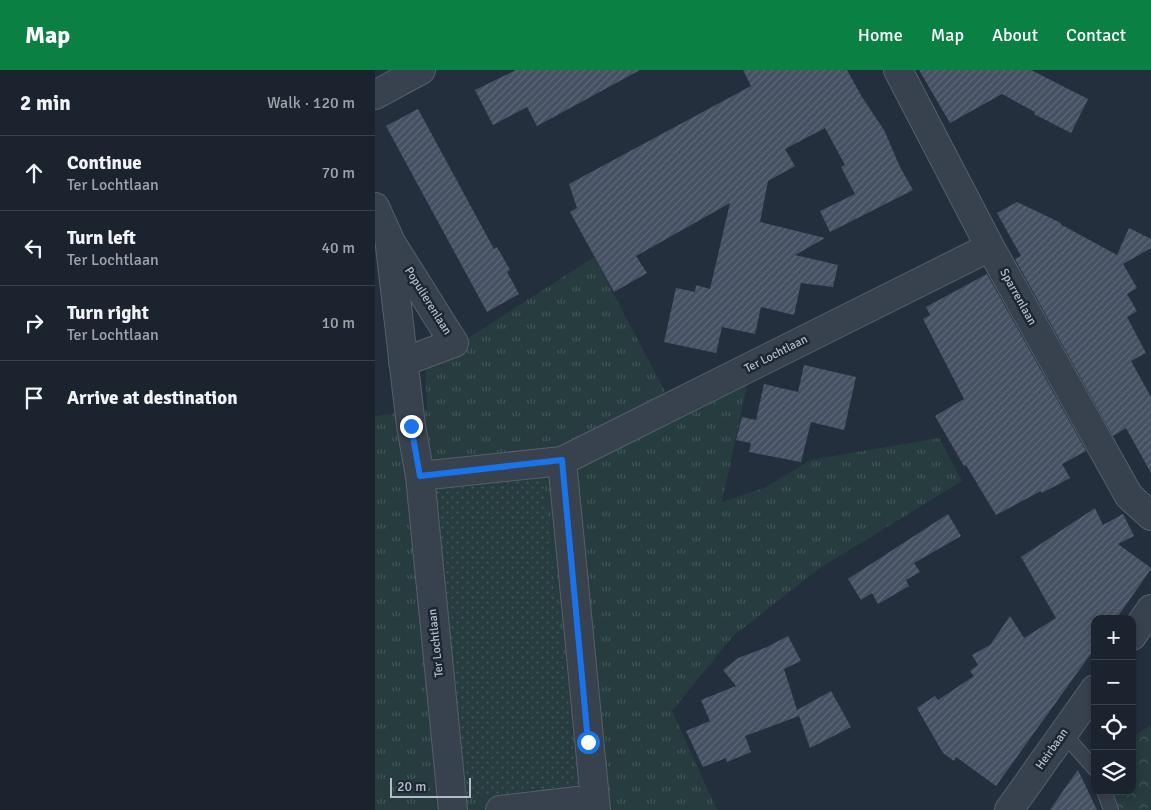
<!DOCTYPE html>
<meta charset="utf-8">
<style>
:root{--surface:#1b232e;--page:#282f3a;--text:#f1f3f6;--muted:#a0a4aa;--line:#39404a;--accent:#0b8043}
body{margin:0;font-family:Signika,sans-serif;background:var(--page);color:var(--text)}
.controls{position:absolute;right:15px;bottom:15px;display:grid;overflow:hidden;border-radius:10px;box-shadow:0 2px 8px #0003}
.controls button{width:45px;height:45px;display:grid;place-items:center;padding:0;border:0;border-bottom:1px solid var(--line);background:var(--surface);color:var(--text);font:25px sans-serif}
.scale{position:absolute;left:15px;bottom:12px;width:81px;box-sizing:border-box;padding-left:5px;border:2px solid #b4bcc9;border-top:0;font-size:14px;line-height:18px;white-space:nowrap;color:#b4bcc9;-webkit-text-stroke:4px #1d2633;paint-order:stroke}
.stop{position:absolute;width:15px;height:15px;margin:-11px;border:4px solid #1a73e8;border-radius:50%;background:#fff}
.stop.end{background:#1a73e8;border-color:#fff;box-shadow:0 1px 5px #0008}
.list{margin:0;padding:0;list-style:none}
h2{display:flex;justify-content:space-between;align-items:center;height:65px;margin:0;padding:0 20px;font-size:21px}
h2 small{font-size:16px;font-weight:400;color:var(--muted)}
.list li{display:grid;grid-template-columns:32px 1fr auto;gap:15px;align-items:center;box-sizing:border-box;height:75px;padding:0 20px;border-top:1px solid var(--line)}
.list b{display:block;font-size:19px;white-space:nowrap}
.list p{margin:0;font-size:16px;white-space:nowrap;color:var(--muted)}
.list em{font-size:16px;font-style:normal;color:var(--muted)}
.icon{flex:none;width:28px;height:28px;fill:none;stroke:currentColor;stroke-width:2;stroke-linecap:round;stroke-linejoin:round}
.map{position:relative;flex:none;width:776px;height:740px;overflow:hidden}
header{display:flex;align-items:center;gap:30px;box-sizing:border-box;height:70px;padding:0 25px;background:var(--accent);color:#fff}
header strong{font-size:24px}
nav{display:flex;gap:28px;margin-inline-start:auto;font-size:18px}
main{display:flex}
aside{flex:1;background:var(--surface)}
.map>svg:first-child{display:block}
.grass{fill:url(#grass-tufts)}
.forest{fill:url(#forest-crowns)}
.park{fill:url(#park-dots)}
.building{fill:url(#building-hatch)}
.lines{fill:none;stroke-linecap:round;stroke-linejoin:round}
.service-casing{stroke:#565f6c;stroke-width:16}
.minor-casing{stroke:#565f6c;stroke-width:30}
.tertiary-casing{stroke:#565f6c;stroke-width:30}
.service{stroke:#38414e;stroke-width:14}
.minor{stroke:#38414e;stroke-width:28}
.tertiary{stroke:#38414e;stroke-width:28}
.route{stroke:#1a73e8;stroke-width:6}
.labels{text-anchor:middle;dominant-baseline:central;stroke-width:5;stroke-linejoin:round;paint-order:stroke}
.street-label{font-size:12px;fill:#b4bcc9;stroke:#1d2633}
</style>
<header>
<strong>Map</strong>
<nav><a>Home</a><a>Map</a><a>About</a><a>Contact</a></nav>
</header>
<main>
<aside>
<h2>2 min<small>Walk · 120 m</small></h2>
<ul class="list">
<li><svg class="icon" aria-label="ahead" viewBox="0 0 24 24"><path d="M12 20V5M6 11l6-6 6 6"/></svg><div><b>Continue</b><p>Ter Lochtlaan</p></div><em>70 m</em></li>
<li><svg class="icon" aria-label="left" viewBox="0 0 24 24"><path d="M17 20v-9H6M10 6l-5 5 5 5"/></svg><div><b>Turn left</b><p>Ter Lochtlaan</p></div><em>40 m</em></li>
<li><svg class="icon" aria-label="right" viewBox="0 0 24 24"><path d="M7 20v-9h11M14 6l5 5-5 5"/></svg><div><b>Turn right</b><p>Ter Lochtlaan</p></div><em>10 m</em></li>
<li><svg class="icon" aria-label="arrive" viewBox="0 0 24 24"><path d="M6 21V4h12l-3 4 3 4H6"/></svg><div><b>Arrive at destination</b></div></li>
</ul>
</aside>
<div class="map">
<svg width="776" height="740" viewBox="0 0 776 740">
<defs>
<pattern id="grass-tufts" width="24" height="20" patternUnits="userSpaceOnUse" patternTransform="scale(1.25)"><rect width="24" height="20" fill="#263c3f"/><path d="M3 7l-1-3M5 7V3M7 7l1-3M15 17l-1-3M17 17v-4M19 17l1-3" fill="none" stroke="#435659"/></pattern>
<pattern id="forest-crowns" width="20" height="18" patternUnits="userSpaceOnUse" patternTransform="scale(1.25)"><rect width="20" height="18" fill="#263c3f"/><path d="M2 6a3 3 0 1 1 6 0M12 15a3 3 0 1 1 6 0" fill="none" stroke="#435659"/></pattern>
<pattern id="park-dots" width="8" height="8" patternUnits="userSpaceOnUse" patternTransform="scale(1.25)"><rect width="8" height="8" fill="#263c3f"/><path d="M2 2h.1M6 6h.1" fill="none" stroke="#435659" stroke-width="1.8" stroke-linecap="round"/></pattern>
<pattern id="building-hatch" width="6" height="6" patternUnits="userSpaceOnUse" patternTransform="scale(1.25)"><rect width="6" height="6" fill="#455162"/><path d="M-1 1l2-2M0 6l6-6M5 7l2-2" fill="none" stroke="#5d6877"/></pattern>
</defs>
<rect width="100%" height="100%" fill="#242f3e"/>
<!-- grass -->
<path class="grass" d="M 219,187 L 302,344 L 374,306 L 347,432 L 389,418 L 436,390 L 564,368 L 587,411 L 445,498 L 358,566 L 297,641 L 342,740 L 0,740 L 0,346 L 52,339 L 50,296 Z"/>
<!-- forest -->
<path class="forest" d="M 776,655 L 776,740 L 736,740 L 729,721 L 757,721 L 757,668 Z"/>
<!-- park -->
<path class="park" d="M 167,402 L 203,715 L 88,729 L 54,412 Z"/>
<!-- building -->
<path class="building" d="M 141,0 L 265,0 L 162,56 L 152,37 L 118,55 L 100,20 Z
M 368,0 L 472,0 L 487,27 L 509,60 L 525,97 L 538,120 L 455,162 L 445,141 L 480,124 L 466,97 L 470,95 L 450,58 L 410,79 L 420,96 L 393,111 L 385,152 L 450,168 L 420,185 L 463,195 L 458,217 L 426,213 L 419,245 L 386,237 L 380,264 L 347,257 L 341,283 L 289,272 L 301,218 L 320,222 L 321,215 L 335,219 L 355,133 L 261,186 L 272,203 L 239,222 L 195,142 L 202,138 L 194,114 L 376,16 Z
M 544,0 L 656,0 L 713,29 L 696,63 L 659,44 L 660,42 L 627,24 L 575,53 Z
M 43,39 L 119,179 L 122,177 L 135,200 L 132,202 L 144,224 L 112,242 L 11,56 Z
M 642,132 L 686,153 L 685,154 L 742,185 L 754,158 L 776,169 L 776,178 L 748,194 L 762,218 L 752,224 L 762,241 L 752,247 L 771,283 L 756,291 L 776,327 L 776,403 L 751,358 L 738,366 L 640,189 L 646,186 L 622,143 Z
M 612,204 L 711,381 L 687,394 L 695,408 L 667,423 L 666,421 L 621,445 L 591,395 L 589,396 L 560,346 L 589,329 L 548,249 L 555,245 L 551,237 Z
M 429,295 L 481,307 L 469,360 L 436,352 L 426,392 L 374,382 L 376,373 L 361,370 L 367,347 L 381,350 L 389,314 L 423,322 Z
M 720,438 L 728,455 L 748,444 L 759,466 L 743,474 L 776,498 L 776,499 L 741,549 L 720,549 L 720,578 L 621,716 L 581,687 L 579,691 L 568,683 L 542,638 L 560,626 L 563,630 L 599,606 L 595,601 L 603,595 L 597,585 L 615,575 L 635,546 L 649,568 L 681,548 L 646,487 Z
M 573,444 L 586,466 L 539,493 L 545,502 L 531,510 L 534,516 L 503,534 L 497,523 L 486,530 L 473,509 Z
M 413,566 L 426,591 L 409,599 L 422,640 L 456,621 L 476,657 L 435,678 L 422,640 L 424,646 L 370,666 L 376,682 L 352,692 L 351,688 L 328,697 L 311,661 L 335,651 L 326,630 L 361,616 L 348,600 L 363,588 L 392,577 Z
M 703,700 L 722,740 L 675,740 L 690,718 Z"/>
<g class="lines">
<defs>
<path id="service" d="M 688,663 L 720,699
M 729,721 L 736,740"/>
<path id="minor" d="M 523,0 L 615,177 L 754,426 L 776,446
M 0,25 L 46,0
M 0,137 L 14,168 L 36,356 L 45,406 L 78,740
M 17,174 L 79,273 L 28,292
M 187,391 L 615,177
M 45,406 L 187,391 L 221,740
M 125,740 L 219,729"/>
<path id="tertiary" d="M 757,566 L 776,539
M 634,740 L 720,619"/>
</defs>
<!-- service casing -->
<use href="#service" class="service-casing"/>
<!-- minor casing -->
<use href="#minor" class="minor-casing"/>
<!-- tertiary casing -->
<use href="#tertiary" class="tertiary-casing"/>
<!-- service -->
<use href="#service" class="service"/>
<!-- minor -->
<use href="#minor" class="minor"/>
<!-- tertiary -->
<use href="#tertiary" class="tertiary"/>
</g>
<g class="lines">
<!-- route -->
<path class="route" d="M 36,356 L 45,406 L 187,390 L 213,672"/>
</g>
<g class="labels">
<!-- street labels -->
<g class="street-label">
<text transform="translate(643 227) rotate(61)">Sparrenlaan</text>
<text transform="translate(53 231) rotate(58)">Populierenlaan</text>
<text transform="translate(401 284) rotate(-27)">Ter Lochtlaan</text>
<text transform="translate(61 573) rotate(-96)">Ter Lochtlaan</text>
<text transform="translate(677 679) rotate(-55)">Heirbaan</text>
</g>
</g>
</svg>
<div class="controls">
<button>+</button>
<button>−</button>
<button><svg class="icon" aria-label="locate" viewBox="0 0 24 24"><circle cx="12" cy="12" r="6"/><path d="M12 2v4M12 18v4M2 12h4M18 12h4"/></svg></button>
<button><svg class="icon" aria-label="layers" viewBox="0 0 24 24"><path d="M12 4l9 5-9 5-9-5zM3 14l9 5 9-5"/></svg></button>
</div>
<div class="scale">20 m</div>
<div class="stop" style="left:213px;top:672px"></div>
<div class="stop end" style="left:36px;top:356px"></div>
</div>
</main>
